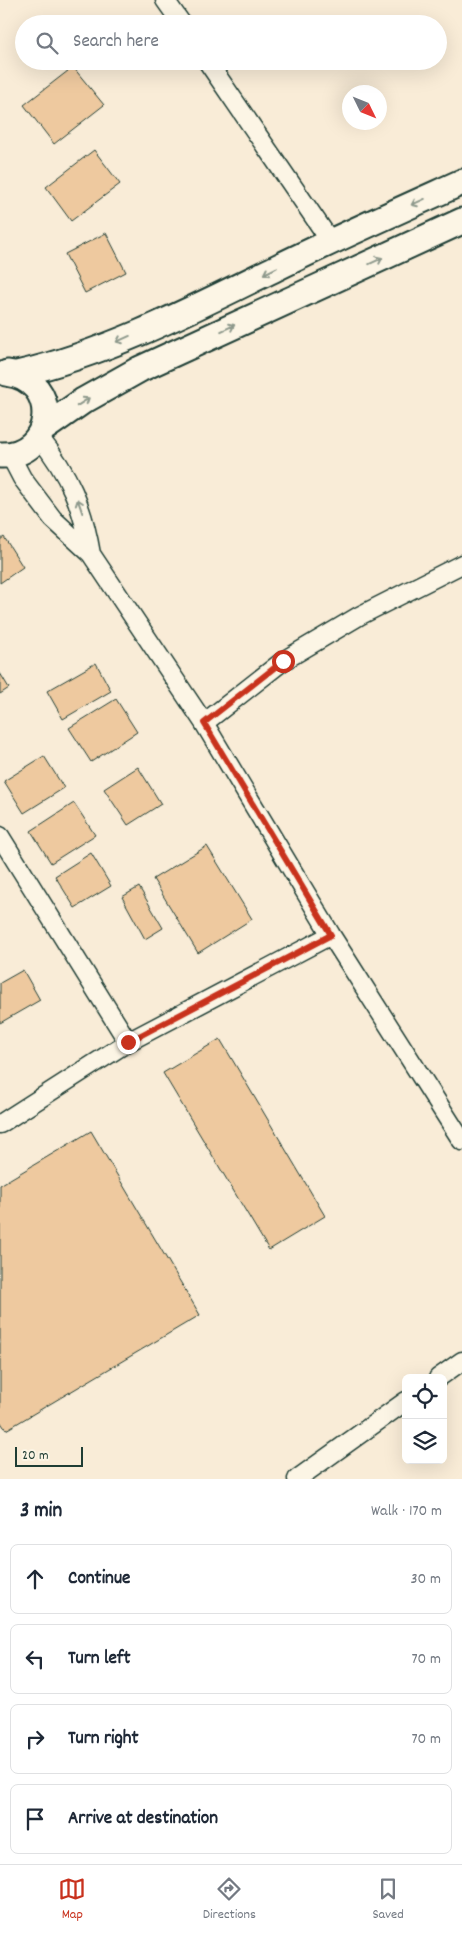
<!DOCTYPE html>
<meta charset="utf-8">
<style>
:root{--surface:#fff;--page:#f6f6f7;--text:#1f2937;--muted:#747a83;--line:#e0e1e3;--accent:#c8321e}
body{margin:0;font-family:Dekko,sans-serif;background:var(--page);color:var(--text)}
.controls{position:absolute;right:15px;bottom:15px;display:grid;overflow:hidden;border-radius:8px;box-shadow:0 5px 20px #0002}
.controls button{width:45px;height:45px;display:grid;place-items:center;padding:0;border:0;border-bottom:1px solid var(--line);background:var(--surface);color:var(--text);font:25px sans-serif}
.compass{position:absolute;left:342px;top:85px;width:45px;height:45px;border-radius:50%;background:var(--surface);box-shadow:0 5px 20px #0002;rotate:133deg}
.scale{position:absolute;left:15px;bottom:12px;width:68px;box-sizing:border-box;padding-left:5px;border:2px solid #1f3d34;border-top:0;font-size:14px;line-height:18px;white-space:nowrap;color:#1f3d34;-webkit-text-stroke:4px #fcf5e5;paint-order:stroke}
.stop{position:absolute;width:15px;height:15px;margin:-11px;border:4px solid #c8321e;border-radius:50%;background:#fff}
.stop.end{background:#c8321e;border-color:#fff;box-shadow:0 1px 5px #0008}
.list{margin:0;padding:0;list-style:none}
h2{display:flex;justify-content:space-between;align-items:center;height:65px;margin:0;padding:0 20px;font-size:21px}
h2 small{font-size:16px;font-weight:400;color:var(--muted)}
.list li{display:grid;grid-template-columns:32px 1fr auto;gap:15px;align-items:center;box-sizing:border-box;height:70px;margin:0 10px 10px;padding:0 10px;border:1px solid var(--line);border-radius:8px}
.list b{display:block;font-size:19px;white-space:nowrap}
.list em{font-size:16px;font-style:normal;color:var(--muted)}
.icon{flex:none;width:28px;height:28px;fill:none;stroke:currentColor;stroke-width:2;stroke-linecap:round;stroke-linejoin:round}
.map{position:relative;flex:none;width:462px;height:1479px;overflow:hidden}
.search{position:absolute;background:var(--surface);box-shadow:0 5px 20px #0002;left:15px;right:15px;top:15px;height:55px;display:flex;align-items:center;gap:12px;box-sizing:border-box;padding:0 18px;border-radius:28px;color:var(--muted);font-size:19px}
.sheet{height:385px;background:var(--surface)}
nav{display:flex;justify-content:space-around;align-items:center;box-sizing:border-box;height:70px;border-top:1px solid var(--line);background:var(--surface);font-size:14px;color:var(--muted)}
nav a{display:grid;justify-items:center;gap:2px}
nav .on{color:var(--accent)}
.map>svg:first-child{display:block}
.building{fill:#eec99f;stroke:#1f3d34}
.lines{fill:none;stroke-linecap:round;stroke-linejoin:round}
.street-casing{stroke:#1f3d34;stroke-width:21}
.secondary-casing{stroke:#1f3d34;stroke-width:29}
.street{stroke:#fcf5e5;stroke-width:18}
.secondary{stroke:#fcf5e5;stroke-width:25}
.oneway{stroke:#8e998c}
.route{stroke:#c8321e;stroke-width:6}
</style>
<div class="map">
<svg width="462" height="1479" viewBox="0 0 462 1479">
<rect width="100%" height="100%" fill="#f9ecd7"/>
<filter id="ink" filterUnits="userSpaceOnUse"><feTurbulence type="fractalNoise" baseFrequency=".02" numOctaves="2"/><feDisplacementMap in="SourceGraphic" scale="10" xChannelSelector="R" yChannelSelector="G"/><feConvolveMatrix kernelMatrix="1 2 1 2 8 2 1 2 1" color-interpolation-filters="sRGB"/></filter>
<g filter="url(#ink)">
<!-- building -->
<path class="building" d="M 73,67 L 104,105 L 54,144 L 24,105 Z
M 94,150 L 120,184 L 71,221 L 46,187 Z
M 106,233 L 126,272 L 85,293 L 65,254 Z
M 4,537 L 23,567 L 0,583 L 0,540 Z
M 96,663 L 111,691 L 63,719 L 47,691 Z
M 0,673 L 9,688 L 0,694 Z
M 116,699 L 137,732 L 91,762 L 69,728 Z
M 44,756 L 64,788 L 24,813 L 4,781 Z
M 138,767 L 161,804 L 128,825 L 104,789 Z
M 74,803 L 95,835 L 51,863 L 31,831 Z
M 207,846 L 252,919 L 198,953 L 153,879 Z
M 91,853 L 111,886 L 75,908 L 55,876 Z
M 139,887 L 163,928 L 145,939 L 122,897 Z
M 23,970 L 40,1000 L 0,1023 L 0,983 Z
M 220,1039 L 325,1216 L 269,1250 L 163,1073 Z
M 91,1131 L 200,1315 L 6,1430 L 0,1421 L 0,1185 Z"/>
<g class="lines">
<defs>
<path id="street" d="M 165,0 L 182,24
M 207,61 L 331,242
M 39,437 C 69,474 83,507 91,554
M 10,455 L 22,478 L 53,519 L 91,554 L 204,723 L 331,935 L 462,1141
M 204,723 L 283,661 L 359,616 L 462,564
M 0,836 L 128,1042
M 0,1124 L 128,1042 L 331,935
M 438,1378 L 462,1361
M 297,1479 L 406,1401"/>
<path id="secondary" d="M 17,374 C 108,353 193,309 276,268 C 337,238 400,210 462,182
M 43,429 L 83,401 L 140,369 L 462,221
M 0,455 C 55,457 62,380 7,373"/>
</defs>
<!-- street casing -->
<use href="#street" class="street-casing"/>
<!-- secondary casing -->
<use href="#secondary" class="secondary-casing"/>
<!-- street -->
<use href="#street" class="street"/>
<!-- secondary -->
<use href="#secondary" class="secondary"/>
</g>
<!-- one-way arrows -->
<defs><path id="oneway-shaft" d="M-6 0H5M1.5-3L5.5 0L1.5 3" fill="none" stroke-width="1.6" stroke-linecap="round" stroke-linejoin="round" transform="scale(1.25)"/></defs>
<g class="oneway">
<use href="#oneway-shaft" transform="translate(418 202) rotate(156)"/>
<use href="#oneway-shaft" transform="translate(376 261) rotate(-25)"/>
<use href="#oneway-shaft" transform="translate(270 271) rotate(154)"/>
<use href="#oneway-shaft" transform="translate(228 328) rotate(-25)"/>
<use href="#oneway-shaft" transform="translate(123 339) rotate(156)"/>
<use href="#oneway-shaft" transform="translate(83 402) rotate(-33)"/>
<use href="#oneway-shaft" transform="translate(80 506) rotate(-109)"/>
</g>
</g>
<g class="lines" filter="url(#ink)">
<!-- route -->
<path class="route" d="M 128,1042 L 331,935 L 204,723 L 283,661"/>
</g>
</svg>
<div class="controls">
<button><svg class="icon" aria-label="locate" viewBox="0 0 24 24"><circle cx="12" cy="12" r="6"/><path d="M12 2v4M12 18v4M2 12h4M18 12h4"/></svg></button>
<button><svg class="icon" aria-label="layers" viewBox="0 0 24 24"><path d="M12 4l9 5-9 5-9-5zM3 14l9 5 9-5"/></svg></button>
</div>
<svg class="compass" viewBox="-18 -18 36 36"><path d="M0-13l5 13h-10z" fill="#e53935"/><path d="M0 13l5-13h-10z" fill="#747a83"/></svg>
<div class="scale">20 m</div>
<div class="stop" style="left:283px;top:661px"></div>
<div class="stop end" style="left:128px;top:1042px"></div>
<div class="search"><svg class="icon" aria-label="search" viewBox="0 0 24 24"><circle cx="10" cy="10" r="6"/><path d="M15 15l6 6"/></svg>Search here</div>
</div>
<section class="sheet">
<h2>3 min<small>Walk · 170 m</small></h2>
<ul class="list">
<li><svg class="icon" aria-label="ahead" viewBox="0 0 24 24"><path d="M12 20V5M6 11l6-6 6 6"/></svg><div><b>Continue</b></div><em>30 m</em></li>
<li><svg class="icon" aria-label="left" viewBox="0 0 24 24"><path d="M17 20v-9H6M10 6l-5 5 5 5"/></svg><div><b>Turn left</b></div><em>70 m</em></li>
<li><svg class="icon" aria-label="right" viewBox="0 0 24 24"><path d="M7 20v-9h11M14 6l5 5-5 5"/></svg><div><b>Turn right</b></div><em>70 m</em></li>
<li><svg class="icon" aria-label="arrive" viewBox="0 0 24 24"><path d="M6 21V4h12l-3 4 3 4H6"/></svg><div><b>Arrive at destination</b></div></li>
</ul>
</section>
<nav>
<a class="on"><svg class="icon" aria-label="map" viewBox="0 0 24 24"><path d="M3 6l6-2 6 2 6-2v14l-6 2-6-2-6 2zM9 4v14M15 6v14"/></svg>Map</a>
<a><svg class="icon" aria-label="directions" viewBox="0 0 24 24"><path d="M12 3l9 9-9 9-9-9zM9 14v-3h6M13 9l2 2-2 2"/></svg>Directions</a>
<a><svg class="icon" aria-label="saved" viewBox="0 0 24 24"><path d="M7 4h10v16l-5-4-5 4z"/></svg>Saved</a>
</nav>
